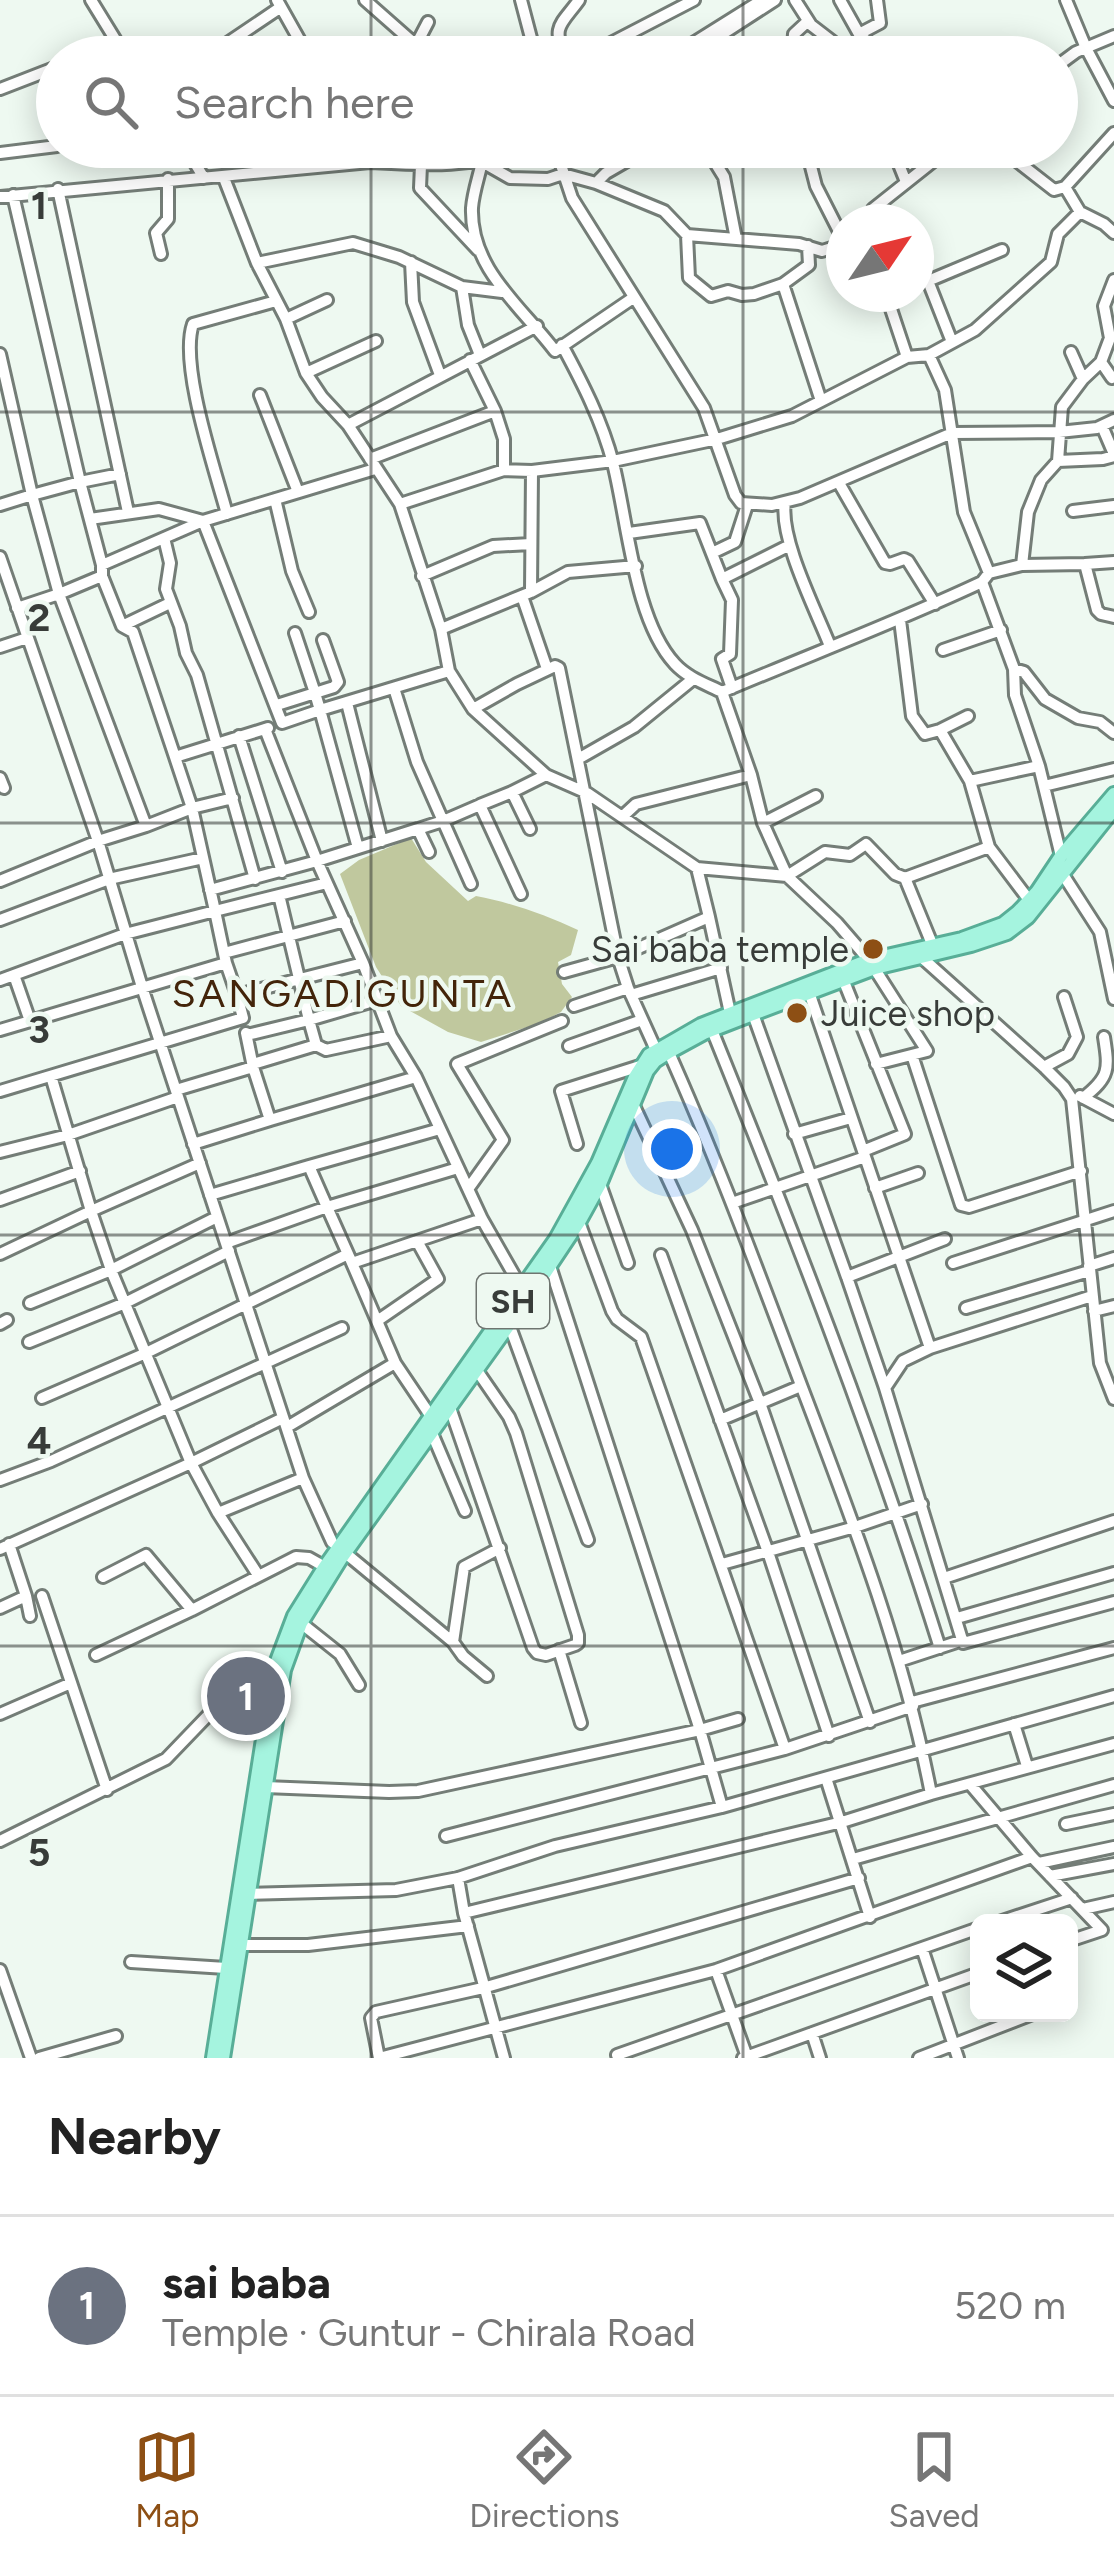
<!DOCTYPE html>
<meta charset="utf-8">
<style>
:root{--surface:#fff;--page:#f6f6f6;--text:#222;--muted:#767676;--line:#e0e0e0;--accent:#8d4f14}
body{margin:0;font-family:Figtree,sans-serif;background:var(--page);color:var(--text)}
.controls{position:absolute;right:36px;bottom:36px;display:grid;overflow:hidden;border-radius:18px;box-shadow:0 6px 30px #0003}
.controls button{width:108px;height:108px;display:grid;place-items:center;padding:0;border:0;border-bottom:3px solid var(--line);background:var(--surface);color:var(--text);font:60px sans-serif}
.compass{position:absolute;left:826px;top:204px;width:108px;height:108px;border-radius:50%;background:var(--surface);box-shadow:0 6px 30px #0003;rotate:55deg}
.you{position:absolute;left:672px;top:1149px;width:42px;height:42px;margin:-30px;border:9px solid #fff;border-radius:50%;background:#1a73e8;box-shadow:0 0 0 18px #1a73e833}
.badge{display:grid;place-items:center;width:78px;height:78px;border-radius:50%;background:var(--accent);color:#fff;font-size:39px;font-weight:700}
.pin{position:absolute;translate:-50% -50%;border:6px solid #fff;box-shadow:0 3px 12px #0006}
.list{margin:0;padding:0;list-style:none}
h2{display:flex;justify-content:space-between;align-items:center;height:156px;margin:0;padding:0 48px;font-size:51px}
h2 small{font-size:39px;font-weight:400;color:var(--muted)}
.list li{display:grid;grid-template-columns:78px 1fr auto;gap:36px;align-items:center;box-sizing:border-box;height:180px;padding:0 48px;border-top:3px solid var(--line)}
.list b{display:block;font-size:45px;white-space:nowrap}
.list p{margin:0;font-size:39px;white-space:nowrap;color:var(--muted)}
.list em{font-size:39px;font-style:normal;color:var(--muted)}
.icon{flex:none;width:66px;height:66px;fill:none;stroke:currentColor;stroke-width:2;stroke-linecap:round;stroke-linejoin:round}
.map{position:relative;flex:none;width:1114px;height:2058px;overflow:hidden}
.search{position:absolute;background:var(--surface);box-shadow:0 6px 30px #0003;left:36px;right:36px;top:36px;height:132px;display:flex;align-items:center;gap:30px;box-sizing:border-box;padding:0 42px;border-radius:66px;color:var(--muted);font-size:45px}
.sheet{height:336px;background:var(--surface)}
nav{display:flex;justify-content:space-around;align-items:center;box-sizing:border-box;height:168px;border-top:3px solid var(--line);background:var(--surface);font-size:33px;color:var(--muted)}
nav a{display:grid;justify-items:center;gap:6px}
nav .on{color:var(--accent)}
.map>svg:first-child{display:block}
.green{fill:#c0c89e}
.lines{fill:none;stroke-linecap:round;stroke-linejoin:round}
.minor-casing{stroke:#747d77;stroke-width:16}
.major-casing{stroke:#58ae97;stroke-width:18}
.minor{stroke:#fff;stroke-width:10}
.major{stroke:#a5f4df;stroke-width:12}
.grid{fill:none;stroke:#383c39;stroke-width:3;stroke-opacity:0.55}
.poi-dot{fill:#8d4f14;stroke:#eef9f1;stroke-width:4.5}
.labels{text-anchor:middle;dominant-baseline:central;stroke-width:9;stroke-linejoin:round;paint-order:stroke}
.shield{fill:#eef9f1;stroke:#6f7570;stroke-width:3}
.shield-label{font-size:33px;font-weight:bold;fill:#383c39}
.poi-label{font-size:36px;fill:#383c39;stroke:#eef9f1;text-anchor:end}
.neighbourhood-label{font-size:39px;letter-spacing:3px;fill:#43240a;stroke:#eef9f1}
.grid-label{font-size:39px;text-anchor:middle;font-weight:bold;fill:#383c39;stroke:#eef9f1;stroke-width:9;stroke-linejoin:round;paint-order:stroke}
</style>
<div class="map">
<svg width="1114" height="2058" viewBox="0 0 1114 2058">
<rect width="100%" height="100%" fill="#eef9f1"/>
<!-- green -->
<path class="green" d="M 411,838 L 426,862 L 468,901 L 476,896 C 513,903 545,915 578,930 L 571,955 L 558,962 L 562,984 L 572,997 L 561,1012 L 540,1023 L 481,1042 L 448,1032 L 401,1006 L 376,967 L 340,874 L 359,860 Z"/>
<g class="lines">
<defs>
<path id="minor" d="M 91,0 L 126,57
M 277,0 L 309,57
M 365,0 L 416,45 L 422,57
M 521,0 L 536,57
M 795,0 L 811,25 L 850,55
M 840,0 L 859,34 L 885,57
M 1066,0 L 1086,48 L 1114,101
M 718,31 L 727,57
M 859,34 L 880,23 L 877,0
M 416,45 L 428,22
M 84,57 L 117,45
M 207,57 L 281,7
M 564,57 C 552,25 561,25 579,0
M 584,57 L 694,0
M 671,57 L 762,0
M 687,57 L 775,0
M 792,57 L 794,34 L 808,21
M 1057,66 L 1076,52 L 1114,36
M 0,89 L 57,67
M 185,147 L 204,178
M 555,147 L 572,198 L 704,408 L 735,495 L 741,503 L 772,505 L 800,498 L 952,433 L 1059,432 L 1097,428 L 1114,420
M 651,147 L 606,173 L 596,183 L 664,211 L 687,235 L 799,244 L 822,251 L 844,244
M 709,147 L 711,156 L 724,177 L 736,239
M 806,147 L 816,186 L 844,241
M 892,147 L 906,182
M 999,147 L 1054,190 L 1065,187 L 1114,133
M 0,153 L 57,146
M 421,165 L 420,188 L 478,250
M 224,178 L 257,263 L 286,319 L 306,373 L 322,397 L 348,425 L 400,504 L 441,629 L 449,671 L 473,709 L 546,775 L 587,793 L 697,868 L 787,876 L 837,923 L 869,960 L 927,1051 L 876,1064
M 596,183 L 563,174 L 548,179 L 510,178 L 482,162 C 479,176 473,193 472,208 C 470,269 522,307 555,351 L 633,298
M 1065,187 L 1080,212 L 1104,224 L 1114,233
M 58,189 L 128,512
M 13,195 L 80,482 L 120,474
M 0,197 L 370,162 C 422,165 475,169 524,147
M 870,222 L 873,209 L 951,147
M 687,235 L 689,278 L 711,296 L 728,291 L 742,295 L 754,294 L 783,284 L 809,265 L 808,246
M 161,254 L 156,233 L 168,219 L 168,179
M 411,262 L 413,302 L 440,375
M 257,263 L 353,243 L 399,257 L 462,287 L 502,292
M 916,267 L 928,281 L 1002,250
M 928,281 L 952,342
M 783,284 L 821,401
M 462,287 L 468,325 L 480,355
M 886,294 L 907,357
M 286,319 L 327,300
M 562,345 C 583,384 602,421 613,463 C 628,522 634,620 675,664 C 688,678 706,684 722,692 C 809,655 897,622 982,582
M 1071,352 L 1083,379
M 0,354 L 32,495 L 0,505
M 929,355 L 945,390 L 964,512 L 989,573
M 470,360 L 495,411
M 1101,362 L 1112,378 L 1114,377
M 306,373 L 376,341
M 260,395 L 298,492
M 348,425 L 537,326
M 1102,426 L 1114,454
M 370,459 L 495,411 L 504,439 L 504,470
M 1058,461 L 1103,459 L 1114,456
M 839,483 L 885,563 L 890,564 L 904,559 L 908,561 L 935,604
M 275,499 L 292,571 L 309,612
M 785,502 C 779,539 816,610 830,646
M 400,504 L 504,470 L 532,471 L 613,461 L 717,439 L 792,416 L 907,357 L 929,355 L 975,330 L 1051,262 L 1058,234 L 1080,212
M 1073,511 L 1114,506
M 227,514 C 215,469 179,365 193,324 L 276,301
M 90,519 L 159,509 L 203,521
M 629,533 L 700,523 L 722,579 L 790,545
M 164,538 L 170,563 L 166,589 L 180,626 L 186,653 L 197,675 L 255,879
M 712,553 L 735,542 L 747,505
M 0,557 L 98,841 L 142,987 L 303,1478 L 332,1542 L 453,1642 L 463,1656 L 487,1676
M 1085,564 L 1114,562
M 102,565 L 80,482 L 32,495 L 59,594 L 146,826 L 192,808 L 215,911 L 327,883
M 1022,565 L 1085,564 L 1097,610 L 1101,614 L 1114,617
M 422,576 L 493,546 L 531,544
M 722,579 L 732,600 L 730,654 L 722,659 L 732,688
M 531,592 L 532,471
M 522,596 L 547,669
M 17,608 L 59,594 L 102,576
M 900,620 L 912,716 L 925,734 L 940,730 L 970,781
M 122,626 L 170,603
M 441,629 L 531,592 L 568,572 L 636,566
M 295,633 L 315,693 L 334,687 L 338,682 L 323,640
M 0,647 L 27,638
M 943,650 L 1001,630
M 1014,669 L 1024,672 L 1045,699 L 1078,718 L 1100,722 L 1114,733
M 394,688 L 417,762 L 443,821 L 418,829 L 429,852
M 722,692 L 751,775 L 763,823 L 787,876 L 825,852 L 850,855 L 866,844 L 895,874 L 905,878 L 989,847
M 347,703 L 382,841
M 277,705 L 315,693 L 320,710 L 282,723 L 203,521 L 375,469
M 473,709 L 517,684 L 555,666 L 559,668 L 618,957 L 628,988 L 656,1050
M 940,730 L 968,716
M 239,736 L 282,872
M 175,757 L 133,632 L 122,626 L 102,576 L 102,565 L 203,521
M 578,759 L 634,727 L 693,679
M 0,778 L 4,788
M 1044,786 L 1114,769
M 512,792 L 480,805 L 521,894
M 233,798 L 192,808 L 175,757 L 268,728
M 623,816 L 636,804 L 751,775
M 763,823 L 816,796
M 418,829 L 317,861 L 363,963 L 391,1036 L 416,1077 L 482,1219 L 522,1289
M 530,829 L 512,792 L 546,775
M 358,848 L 320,710 L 449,671
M 1061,856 L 1039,766 L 1015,695 L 1014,669 L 982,582 L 989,573 L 1022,565 L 1028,512 L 1041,480 L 1058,461 L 1062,407 L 1083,379 L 1101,362 L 1110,338 L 1104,306 L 1114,280
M 1062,873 L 1100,932 L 1114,999
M 905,878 L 932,944
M 0,881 L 98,841 L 146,826
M 471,884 L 443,821 L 480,805
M 210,890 L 317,861 L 265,729
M 279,895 L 309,1020 L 377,1000
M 1029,900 L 989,847 L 970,781 L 1039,766
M 709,917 L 730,1013
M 0,920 L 109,879 L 203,858
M 224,953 L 345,921
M 919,955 L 1044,1067 L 1064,1087 L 1072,1099 L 1100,1363 L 1114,1399
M 226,963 L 237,995 L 363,963
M 564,972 L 618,957 L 709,917 L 697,868
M 14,975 L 30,1021
M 843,979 L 905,1134 L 863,1151
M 0,980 L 125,934 L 215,911 L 226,963 L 0,1030
M 809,992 L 930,1348
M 631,995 L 721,968
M 574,1006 L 628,988
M 753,1014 L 847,1277 L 945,1239
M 712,1030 C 794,1233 874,1438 940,1648
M 247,1035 L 309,1020 L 316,1045 L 326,1050 L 391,1036
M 569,1046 L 642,1020
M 666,1046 C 716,1157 758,1271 801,1385 C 852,1519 904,1653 931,1794
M 912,1055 L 961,1205 L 969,1207 L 1081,1171
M 253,1064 L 316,1045
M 1044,1067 L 1068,1054 L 1077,1037 L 1064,997
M 51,1076 L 91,1211 L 200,1163
M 176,1090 L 253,1067 L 246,1033
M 0,1091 L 243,1018 L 237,995
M 1080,1096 L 1114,1114
M 1083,1098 C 1110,1077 1109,1069 1104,1037
M 634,1106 L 692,1230 L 760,1403 L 870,1722
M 270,1120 L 416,1077
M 440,1129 L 309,1166 L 327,1207 L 458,1168
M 794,1134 L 851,1118
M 193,1144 L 270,1120 L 253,1067
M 577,1144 L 561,1091 L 640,1066
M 0,1152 L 68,1135 L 178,1097
M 600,1184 L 628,1263
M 875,1188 L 918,1173
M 468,1189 L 503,1140 L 457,1064 L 562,1021
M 210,1195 L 309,1166
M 0,1200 L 80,1171
M 732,1203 L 865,1157
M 579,1222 L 612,1311 L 617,1319 L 641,1337 L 785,1749
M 417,1241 L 438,1279 L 377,1321 L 395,1363 L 430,1415
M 226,1243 L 327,1207 L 352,1263 L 482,1219
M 0,1254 L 91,1211 L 111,1270 L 191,1463 L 218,1513 L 258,1575
M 661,1255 L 768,1552 L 829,1736
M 352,1263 L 377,1321
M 953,1263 L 1114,1211
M 550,1266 L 700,1730 L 722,1807
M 1089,1266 L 1114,1258
M 847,1277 L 885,1388
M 1092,1296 L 930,1348 L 903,1361 L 885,1388 L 963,1643 L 1114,1602
M 30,1303 L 111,1270 L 217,1217
M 966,1308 L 1089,1271
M 1094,1311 L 1114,1306
M 0,1324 L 7,1320
M 509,1324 L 588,1540
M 29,1342 L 125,1303 L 229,1251
M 42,1398 L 146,1353 L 348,1254
M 449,1405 L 533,1648 L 537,1653 L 546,1655 L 575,1645 L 578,1643 L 578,1635 L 516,1433 L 509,1417 L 476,1369
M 720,1420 L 801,1386
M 287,1427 L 395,1363
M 431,1431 L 465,1511
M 0,1480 L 51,1461 L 342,1328
M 218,1513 L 303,1478
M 0,1549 L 191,1463 L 283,1418
M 722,1564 L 855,1527 L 922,1504
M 103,1577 L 146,1555 L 192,1610 L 296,1557 L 309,1558 L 325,1567
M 944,1578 L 1114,1521
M 26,1596 L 30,1616
M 42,1596 L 107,1790
M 0,1608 L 26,1596 L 9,1544
M 957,1618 L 1114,1573
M 301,1623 L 340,1654 L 359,1685
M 453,1642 L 464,1567 L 500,1548
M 559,1650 L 581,1723
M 96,1655 L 192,1610
M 899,1661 L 963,1640
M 912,1702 L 1114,1648
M 0,1714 L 71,1683
M 1014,1724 L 1027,1766
M 826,1778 L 870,1917
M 970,1784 L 1032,1857 L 1102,1930 L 1069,1941
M 265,1787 L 389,1792 L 418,1791 L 700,1730 L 738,1719
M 1066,1824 L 1114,1814
M 446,1836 L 785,1749 L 913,1706
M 0,1841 L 166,1759 L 240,1682 L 254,1675 L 278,1669
M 853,1859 L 1114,1785
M 1039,1863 L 1114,1847
M 1050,1876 L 1114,1864
M 458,1878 L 464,1913 L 504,2058
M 859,1878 L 483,1988 L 376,2012 L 371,2018 L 379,2058 L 716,1970 L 1032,1857
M 247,1894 L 396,1890 L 458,1878 L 555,1846 L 722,1807 L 1114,1696
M 1083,1909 L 1114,1902
M 464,1913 L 842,1822 L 931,1794 L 1114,1744
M 996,1923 L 1072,1898
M 239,1945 L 308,1945 L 468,1926
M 922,1948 L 958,2058
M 131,1962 L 226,1968
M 0,1970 L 31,2058
M 716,1970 L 747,2057
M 812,2033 L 820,2058
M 617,2055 L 979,1928
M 39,2058 L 116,2036
M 743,2058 L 979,1973
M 919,2058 L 1035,2013"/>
<path id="major" d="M 677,53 L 679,57
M 213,2058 L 274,1669 L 294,1616 L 324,1568 L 556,1239 L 598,1163 L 635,1077 L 649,1055 L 701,1025 L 869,960 L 962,939 L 1003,924 L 1018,912 L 1037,892 L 1061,856 L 1114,794
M 223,2058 L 284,1670 L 301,1623 L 340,1560 L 529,1297 L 579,1222 L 600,1184 L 647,1071 L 655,1061 L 669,1052 L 704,1033 L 753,1014 L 875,968 L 971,945 L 1007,933 L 1028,917 L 1114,809"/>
</defs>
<!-- minor casing -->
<use href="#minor" class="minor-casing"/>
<!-- major casing -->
<use href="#major" class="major-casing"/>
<!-- minor -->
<use href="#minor" class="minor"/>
<!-- major -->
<use href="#major" class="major"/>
</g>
<!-- grid -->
<path class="grid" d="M 371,0 L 371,57M 743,0 L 743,57M 371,147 L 371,2058M 743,147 L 743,2058M 0,412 L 1114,412M 0,823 L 1114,823M 0,1235 L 1114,1235M 0,1646 L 1114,1646"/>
<!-- markers -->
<g class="poi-dot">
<circle cx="873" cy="949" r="12"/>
<circle cx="797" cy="1013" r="12"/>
</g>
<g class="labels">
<!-- shield labels -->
<rect class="shield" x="477" y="1274" width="72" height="54" rx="9"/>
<g class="shield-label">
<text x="513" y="1301">SH</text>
</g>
<!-- poi labels -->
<g class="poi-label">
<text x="849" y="949">Sai baba temple</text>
<text x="821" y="1013" text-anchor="start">Juice shop</text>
</g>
<!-- neighbourhood labels -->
<g class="neighbourhood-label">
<text x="343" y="993">SANGADIGUNTA</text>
</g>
</g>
<g class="grid-label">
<text x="39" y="219">1</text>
<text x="39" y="631">2</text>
<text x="39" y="1043">3</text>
<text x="39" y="1454">4</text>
<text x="39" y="1866">5</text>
</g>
</svg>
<div class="controls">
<button><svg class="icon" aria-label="layers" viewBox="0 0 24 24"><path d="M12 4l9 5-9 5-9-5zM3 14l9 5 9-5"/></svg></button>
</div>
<svg class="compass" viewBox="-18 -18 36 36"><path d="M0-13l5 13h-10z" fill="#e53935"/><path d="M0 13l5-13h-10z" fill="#767676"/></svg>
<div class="you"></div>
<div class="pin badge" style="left:246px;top:1696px;background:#6b7280">1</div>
<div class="search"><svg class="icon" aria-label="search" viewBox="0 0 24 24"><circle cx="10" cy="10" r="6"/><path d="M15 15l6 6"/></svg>Search here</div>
</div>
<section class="sheet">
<h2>Nearby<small></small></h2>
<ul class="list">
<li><span class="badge" style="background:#6b7280">1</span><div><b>sai baba</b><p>Temple · Guntur - Chirala Road</p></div><em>520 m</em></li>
</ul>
</section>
<nav>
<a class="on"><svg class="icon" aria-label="map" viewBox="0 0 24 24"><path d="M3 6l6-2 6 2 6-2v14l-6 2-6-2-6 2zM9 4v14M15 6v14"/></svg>Map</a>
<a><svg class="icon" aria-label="directions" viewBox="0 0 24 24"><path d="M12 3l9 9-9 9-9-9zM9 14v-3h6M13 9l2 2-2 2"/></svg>Directions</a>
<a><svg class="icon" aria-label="saved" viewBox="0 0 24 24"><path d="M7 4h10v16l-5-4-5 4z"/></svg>Saved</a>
</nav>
